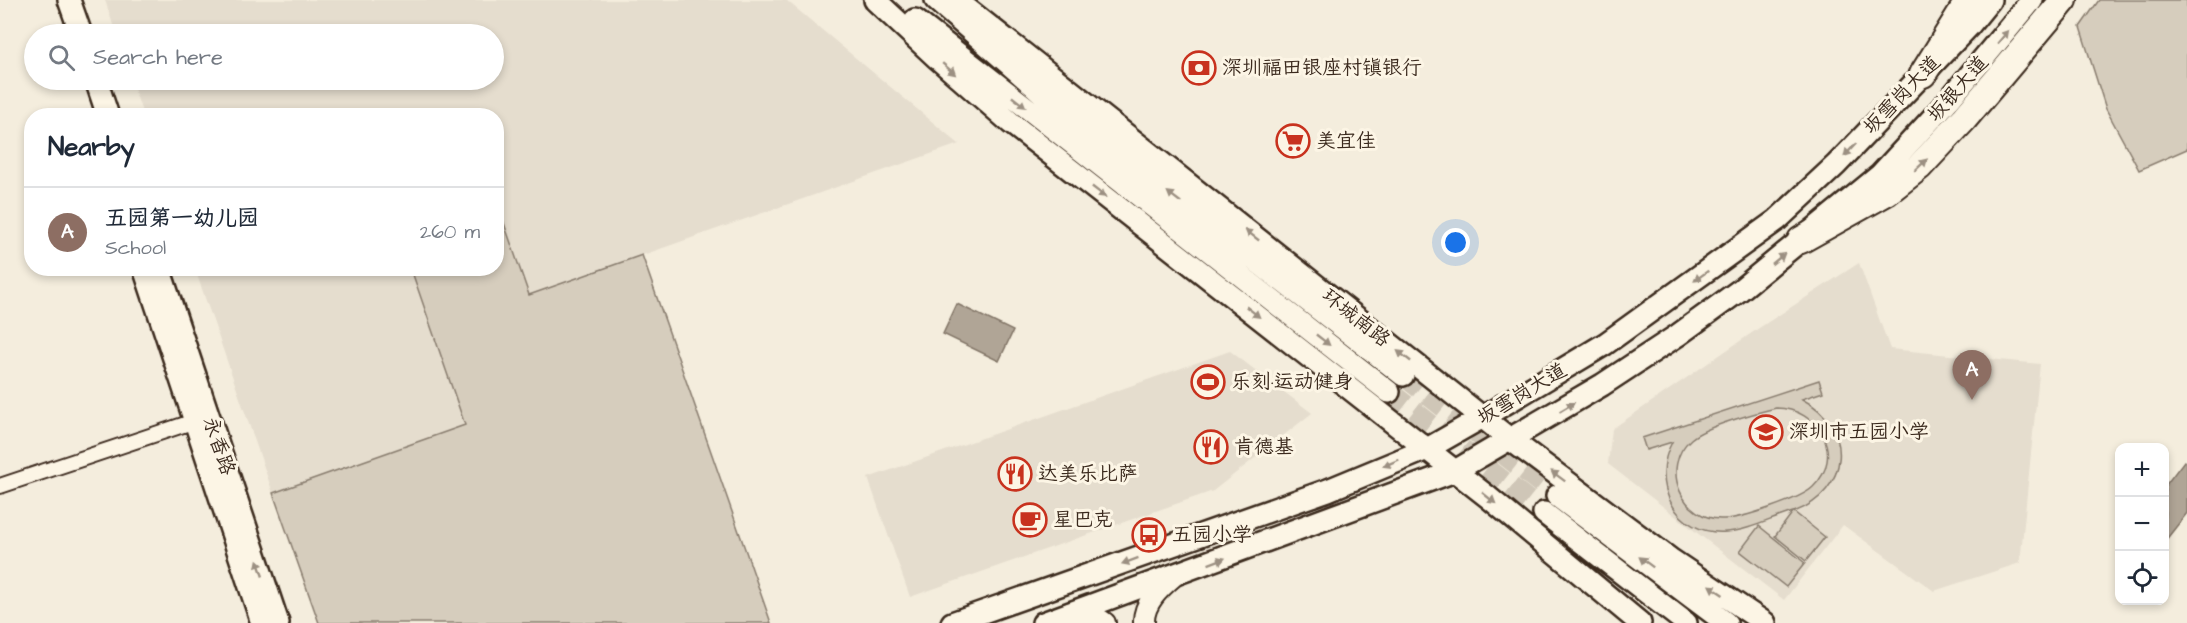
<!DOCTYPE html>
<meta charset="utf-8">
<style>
:root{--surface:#fff;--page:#f6f6f7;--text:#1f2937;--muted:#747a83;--line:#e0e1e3;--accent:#ea580c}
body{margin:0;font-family:"Architects Daughter","LXGW WenKai TC",sans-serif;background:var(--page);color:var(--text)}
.controls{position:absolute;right:18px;bottom:18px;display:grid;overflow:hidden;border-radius:12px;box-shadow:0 3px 9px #0003}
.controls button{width:54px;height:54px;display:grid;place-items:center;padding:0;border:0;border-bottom:2px solid var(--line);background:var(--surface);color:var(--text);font:30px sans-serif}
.you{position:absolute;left:1456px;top:243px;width:21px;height:21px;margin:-15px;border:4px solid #fff;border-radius:50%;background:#1a73e8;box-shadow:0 0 0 9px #1a73e833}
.badge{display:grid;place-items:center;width:39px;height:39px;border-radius:50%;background:var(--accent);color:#fff;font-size:20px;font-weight:700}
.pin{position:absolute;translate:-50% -50px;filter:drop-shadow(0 2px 3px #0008)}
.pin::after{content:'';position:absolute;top:32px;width:21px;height:18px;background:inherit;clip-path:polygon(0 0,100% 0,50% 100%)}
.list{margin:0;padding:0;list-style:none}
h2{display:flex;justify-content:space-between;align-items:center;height:78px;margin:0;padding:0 24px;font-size:26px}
h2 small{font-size:20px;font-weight:400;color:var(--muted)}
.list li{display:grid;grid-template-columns:39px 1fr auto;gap:18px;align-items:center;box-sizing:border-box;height:90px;padding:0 24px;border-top:2px solid var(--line)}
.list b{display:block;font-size:22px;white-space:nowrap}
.list p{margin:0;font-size:20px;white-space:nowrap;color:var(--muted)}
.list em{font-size:20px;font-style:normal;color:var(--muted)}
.icon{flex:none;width:33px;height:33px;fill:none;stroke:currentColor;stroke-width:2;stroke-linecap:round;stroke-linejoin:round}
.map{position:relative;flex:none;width:2187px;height:623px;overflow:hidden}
.search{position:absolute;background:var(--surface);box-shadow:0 3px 9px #0003;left:24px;top:24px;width:480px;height:66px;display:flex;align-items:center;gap:15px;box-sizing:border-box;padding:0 21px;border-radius:33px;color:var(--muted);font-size:22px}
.panel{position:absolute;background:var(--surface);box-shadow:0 3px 9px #0003;left:24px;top:108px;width:480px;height:168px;border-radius:24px}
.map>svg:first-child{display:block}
.built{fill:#e5ddce}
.green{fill:#d6cdbd;stroke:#887c6e;stroke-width:1.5;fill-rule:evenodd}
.water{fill:#b0a596;stroke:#817466;stroke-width:1.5}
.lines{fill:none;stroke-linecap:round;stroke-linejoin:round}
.primary-tunnel{stroke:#cfc6b7;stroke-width:21;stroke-dasharray:21 10;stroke-linecap:butt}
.street-casing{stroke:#3b2a1e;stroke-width:18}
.secondary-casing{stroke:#3b2a1e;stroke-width:24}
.primary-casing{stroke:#3b2a1e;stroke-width:26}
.highway-casing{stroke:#3b2a1e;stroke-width:30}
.street{stroke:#fcf5e5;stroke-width:14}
.secondary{stroke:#fcf5e5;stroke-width:20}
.primary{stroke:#fcf5e5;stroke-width:21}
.highway{stroke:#fcf5e5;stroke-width:26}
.oneway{fill:#9c9082}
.labels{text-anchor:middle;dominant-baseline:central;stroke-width:6;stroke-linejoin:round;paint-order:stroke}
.poi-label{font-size:20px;fill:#3b2a1e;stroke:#fcf5e5;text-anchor:start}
.street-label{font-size:20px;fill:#3b2a1e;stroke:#fcf5e5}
</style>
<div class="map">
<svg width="2187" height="623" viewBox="0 0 2187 623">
<rect width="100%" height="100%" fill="#f4eddd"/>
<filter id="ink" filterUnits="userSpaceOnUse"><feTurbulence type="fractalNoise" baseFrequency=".0167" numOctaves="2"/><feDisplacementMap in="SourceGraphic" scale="12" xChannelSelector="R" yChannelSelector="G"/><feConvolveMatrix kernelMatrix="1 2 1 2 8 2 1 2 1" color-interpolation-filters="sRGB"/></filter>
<g filter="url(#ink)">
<!-- built -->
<path class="built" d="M 105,0 L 786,0 L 959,144 L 529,295 L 497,203 L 496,116 L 143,115 L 131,80 L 494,80 L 494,34 L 116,34 Z
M 1859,263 L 1890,349 L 2040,364 L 2020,563 L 1934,591 L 1843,525 L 1784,600 L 1608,464 L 1612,429 L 1759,328 Z
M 195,269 L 411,269 L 466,425 L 273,493 Z
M 1230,351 L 1312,413 L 1213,491 L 910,597 L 868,478 Z"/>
<!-- green -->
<path class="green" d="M 2099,0 L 2187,0 L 2187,149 L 2139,170 L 2106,109 L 2080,27 Z
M 497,203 L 529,295 L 642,255 L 771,623 L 319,623 L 273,493 L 465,425 L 411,269 L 496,268 Z
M 1819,380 L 1823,392 L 1802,399 C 1856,427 1850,491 1794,512 L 1825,537 L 1806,561 L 1775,536 L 1793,512 C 1772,518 1748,531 1726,532 C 1675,536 1650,483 1672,442 L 1646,450 L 1642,438 ZM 1776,408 C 1818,408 1846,455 1813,487 C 1801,499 1741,519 1724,519 C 1682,522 1659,467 1691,439 C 1706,426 1755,413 1776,408 Z
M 1759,526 L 1805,563 L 1786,587 L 1740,551 Z"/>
<!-- water -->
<path class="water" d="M 957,304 L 1013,331 L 999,361 L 943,334 Z
M 2184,461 L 2187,463 L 2187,513 L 2165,541 L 2165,486 Z"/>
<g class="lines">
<!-- primary-tunnel -->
<path class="primary-tunnel" d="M 1403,375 L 1557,496
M 1389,392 L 1544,513"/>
<defs>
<path id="street" d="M 0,486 L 195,421"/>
<path id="secondary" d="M 1070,613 C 1085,613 1093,614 1105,623
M 1144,623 C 1143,603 1160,588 1174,576"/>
<path id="primary" d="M 69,0 L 81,34
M 875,0 L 936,57 L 1011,123 L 1488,497 L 1640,623
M 936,0 L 1058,107 L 1403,375
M 956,0 L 1511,440 L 1670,559 L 1765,623
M 915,20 L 1389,392
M 96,80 L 108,116
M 144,268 L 262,623
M 159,268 L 278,623
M 1557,496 L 1726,623
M 1544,513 L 1686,623
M 952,623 L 1328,490 L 1427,449 L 1483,417 L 1605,344 L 1777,220 L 1836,165 L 1968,27 L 1990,0
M 1043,623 L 1455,471 L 1602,385 L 1678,335 L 1740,290 L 1880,175 L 1949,100 L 2032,0"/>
<path id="highway" d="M 1923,74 L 1969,0
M 1801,240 L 1887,192 L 1919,167 L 1964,119 L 2064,0"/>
</defs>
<!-- street casing -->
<use href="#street" class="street-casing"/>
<!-- secondary casing -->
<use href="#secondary" class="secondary-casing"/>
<!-- primary casing -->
<use href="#primary" class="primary-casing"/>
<!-- highway casing -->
<use href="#highway" class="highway-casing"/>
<!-- street -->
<use href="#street" class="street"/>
<!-- secondary -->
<use href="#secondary" class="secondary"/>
<!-- primary -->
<use href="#primary" class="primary"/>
<!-- highway -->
<use href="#highway" class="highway"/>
</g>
<!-- one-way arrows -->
<defs><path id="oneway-solid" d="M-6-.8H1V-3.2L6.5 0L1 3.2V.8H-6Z" transform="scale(1.5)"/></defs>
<g class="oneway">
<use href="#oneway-solid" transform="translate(2003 37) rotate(-50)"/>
<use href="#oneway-solid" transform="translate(949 69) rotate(41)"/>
<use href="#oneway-solid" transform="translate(1019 102) rotate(38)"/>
<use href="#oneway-solid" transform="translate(1850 150) rotate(133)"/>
<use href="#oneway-solid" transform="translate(1921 165) rotate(-43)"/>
<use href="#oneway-solid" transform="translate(1099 192) rotate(38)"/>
<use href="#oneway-solid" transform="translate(1174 197) rotate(-142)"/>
<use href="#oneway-solid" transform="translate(1252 235) rotate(-142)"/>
<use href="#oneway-solid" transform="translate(1778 259) rotate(-39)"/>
<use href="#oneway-solid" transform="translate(1701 276) rotate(144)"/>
<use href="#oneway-solid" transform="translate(1253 312) rotate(38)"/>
<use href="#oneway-solid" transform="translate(1323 340) rotate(38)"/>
<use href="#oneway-solid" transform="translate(1404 356) rotate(-142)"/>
<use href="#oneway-solid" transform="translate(1567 407) rotate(-31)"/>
<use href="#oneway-solid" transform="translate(1391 463) rotate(157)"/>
<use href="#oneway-solid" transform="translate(1558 476) rotate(-143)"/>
<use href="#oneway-solid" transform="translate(1489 498) rotate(39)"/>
<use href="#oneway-solid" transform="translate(1130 561) rotate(160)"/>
<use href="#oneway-solid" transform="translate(1217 561) rotate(-20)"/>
<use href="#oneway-solid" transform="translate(1646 562) rotate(-143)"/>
<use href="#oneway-solid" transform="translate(260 568) rotate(-109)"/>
<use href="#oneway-solid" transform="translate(1716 590) rotate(-146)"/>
</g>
</g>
<!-- icons -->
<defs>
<symbol id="bank-ring" viewBox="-11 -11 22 22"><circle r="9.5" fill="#fcf5e5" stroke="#c8321e" stroke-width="1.5"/><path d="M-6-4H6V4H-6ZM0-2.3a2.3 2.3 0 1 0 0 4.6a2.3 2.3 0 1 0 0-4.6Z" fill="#c8321e"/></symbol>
<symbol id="supermarket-ring" viewBox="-11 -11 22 22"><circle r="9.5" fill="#fcf5e5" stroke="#c8321e" stroke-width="1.5"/><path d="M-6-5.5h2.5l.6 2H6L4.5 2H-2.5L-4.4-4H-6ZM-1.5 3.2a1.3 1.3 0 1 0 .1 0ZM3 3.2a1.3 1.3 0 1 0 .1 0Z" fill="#c8321e"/></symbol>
<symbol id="stadium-ring" viewBox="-11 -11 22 22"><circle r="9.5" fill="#fcf5e5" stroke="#c8321e" stroke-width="1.5"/><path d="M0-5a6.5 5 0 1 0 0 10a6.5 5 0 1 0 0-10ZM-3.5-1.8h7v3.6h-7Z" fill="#c8321e"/></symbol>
<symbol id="school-ring" viewBox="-11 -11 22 22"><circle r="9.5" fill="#fcf5e5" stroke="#c8321e" stroke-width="1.5"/><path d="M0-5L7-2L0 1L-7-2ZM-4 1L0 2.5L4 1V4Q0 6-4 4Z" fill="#c8321e"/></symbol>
<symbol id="restaurant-ring" viewBox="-11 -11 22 22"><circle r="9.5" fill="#fcf5e5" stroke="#c8321e" stroke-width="1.5"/><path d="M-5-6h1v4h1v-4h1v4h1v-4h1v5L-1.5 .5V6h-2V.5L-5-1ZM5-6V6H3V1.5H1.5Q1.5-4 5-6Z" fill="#c8321e"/></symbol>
<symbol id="cafe-ring" viewBox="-11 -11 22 22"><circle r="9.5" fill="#fcf5e5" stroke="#c8321e" stroke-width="1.5"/><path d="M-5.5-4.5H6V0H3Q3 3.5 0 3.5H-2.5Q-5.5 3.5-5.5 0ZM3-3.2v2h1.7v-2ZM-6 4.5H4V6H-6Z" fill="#c8321e"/></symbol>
<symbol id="bus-ring" viewBox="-11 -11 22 22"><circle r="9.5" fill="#fcf5e5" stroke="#c8321e" stroke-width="1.5"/><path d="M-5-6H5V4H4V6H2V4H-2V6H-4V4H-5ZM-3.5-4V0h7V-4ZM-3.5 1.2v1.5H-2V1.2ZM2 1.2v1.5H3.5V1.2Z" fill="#c8321e"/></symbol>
</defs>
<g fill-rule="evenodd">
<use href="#bank-ring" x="1180" y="49" width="38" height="38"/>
<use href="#supermarket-ring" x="1274" y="122" width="38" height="38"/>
<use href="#stadium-ring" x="1189" y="363" width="38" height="38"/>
<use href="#school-ring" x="1747" y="413" width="38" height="38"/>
<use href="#restaurant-ring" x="1192" y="428" width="38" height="38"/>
<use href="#restaurant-ring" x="996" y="455" width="38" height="38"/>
<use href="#cafe-ring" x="1011" y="501" width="38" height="38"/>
<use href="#bus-ring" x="1130" y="516" width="38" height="38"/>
</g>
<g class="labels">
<!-- poi labels -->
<g class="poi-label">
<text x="1222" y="68">深圳福田银座村镇银行</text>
<text x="1316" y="141">美宜佳</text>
<text x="1231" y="382">乐刻·运动健身</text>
<text x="1789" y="432">深圳市五园小学</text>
<text x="1234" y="447">肯德基</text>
<text x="1038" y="474">达美乐比萨</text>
<text x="1053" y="520">星巴克</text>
<text x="1172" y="535">五园小学</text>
</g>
<!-- street labels -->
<g class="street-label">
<text transform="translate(1958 89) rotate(-49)">坂银大道</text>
<text transform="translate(1902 95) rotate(-46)">坂雪岗大道</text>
<text transform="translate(1356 318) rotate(38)">环城南路</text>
<text transform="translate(1522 394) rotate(-31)">坂雪岗大道</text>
<text transform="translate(219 446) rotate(71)">永香路</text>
</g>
</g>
</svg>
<div class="controls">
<button>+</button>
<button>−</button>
<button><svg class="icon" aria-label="locate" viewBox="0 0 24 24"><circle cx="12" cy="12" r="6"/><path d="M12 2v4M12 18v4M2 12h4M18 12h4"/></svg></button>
</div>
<div class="you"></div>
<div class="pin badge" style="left:1972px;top:400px;background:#8d6e63">A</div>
<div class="search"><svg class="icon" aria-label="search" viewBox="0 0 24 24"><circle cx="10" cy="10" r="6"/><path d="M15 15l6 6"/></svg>Search here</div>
<section class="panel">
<h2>Nearby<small></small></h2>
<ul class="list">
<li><span class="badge" style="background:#8d6e63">A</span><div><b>五园第一幼儿园</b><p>School</p></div><em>260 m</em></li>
</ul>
</section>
</div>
